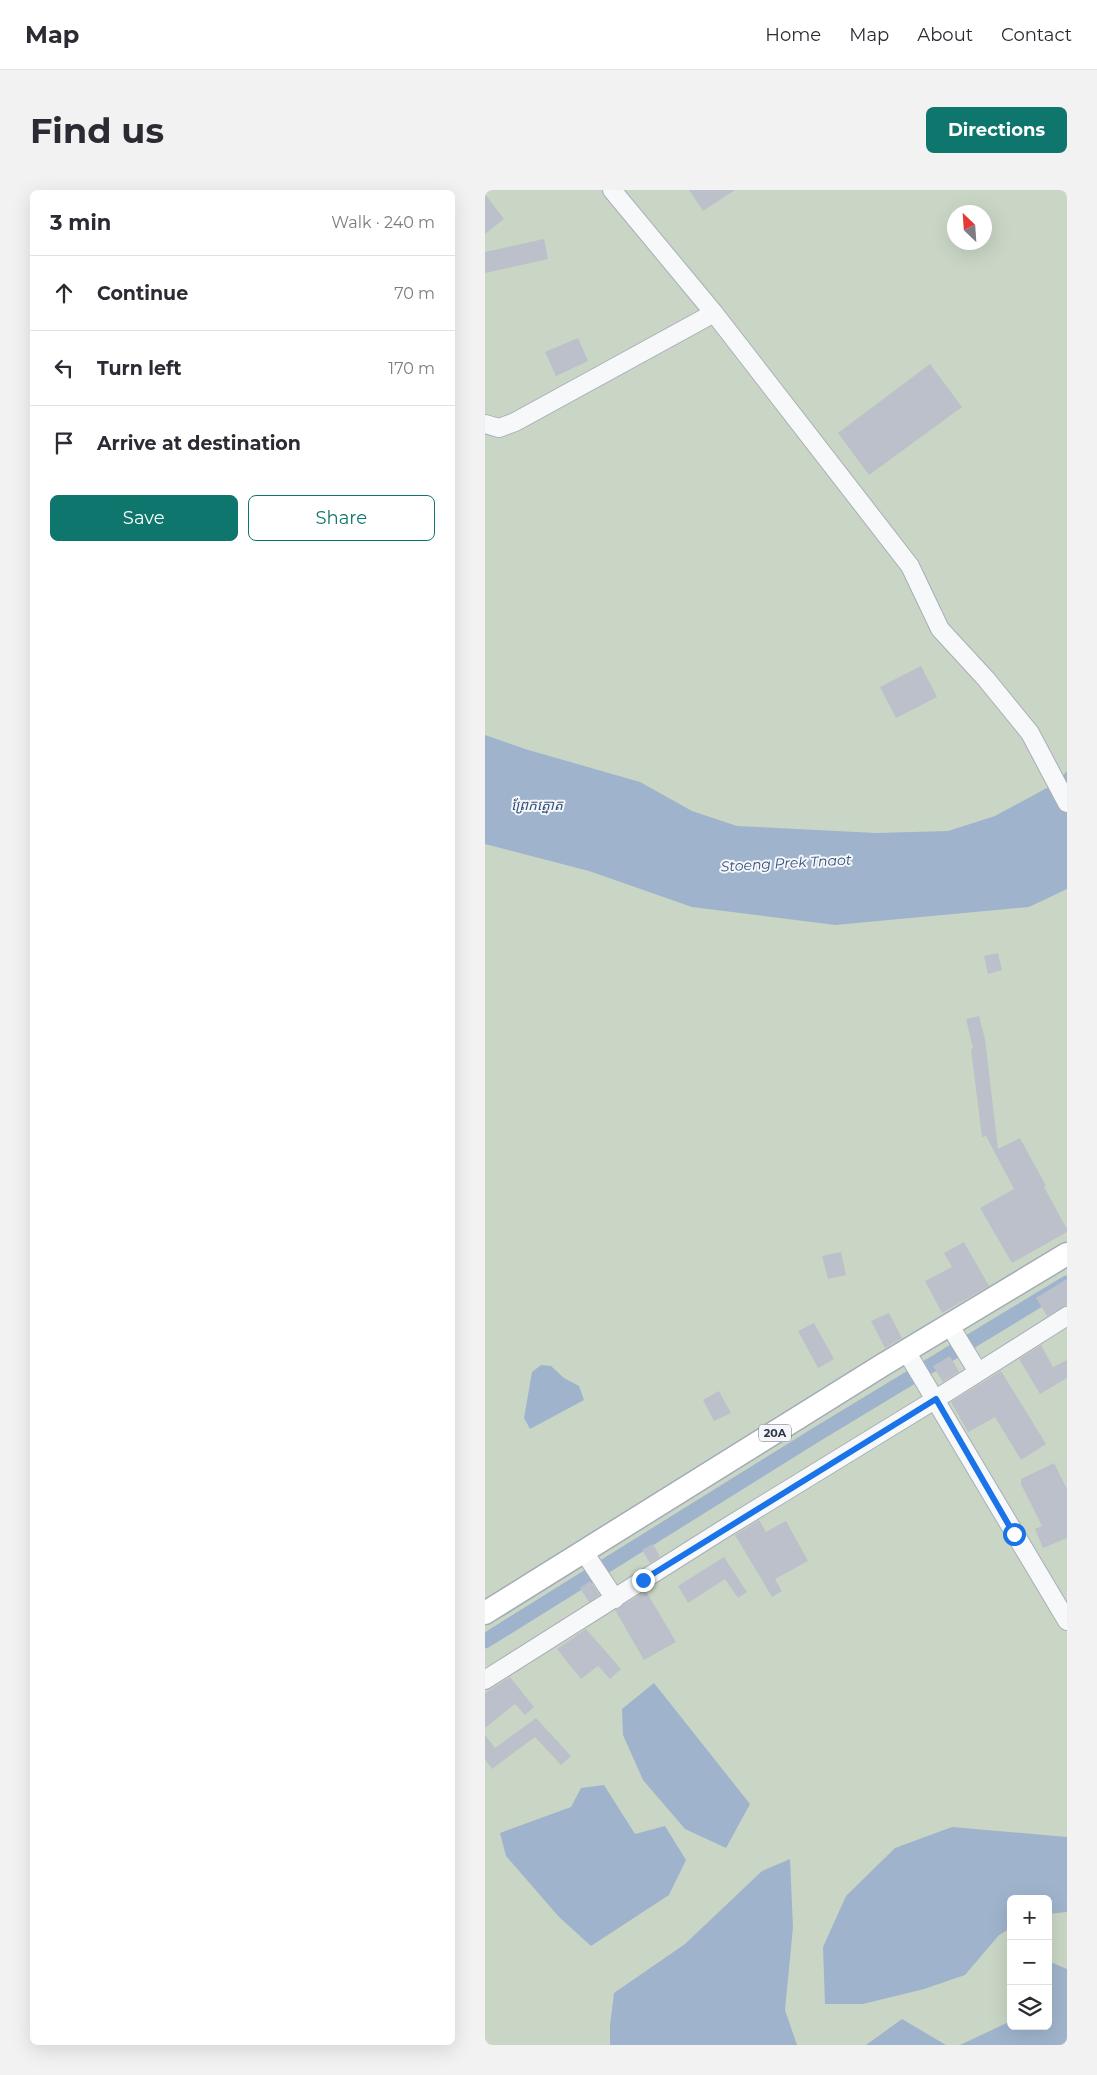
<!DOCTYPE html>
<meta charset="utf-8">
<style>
:root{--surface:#fff;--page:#f2f2f3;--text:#2b2b33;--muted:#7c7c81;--line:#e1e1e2;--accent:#0f766e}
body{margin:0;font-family:Montserrat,"Noto Sans Khmer",sans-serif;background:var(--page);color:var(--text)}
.controls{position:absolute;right:15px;bottom:15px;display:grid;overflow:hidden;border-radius:8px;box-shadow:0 5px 20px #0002}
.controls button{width:45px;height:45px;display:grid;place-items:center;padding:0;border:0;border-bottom:1px solid var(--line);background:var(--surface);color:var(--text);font:25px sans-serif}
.compass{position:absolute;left:462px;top:15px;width:45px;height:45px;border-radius:50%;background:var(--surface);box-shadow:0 5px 20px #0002;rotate:335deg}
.stop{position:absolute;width:15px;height:15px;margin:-11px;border:4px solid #1a73e8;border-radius:50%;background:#fff}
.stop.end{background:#1a73e8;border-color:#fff;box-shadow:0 1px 5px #0008}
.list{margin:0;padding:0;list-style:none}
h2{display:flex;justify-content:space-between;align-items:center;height:65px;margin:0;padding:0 20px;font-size:21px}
h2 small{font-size:16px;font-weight:400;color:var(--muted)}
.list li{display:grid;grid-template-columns:32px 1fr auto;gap:15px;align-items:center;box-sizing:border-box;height:75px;padding:0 20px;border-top:1px solid var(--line)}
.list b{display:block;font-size:19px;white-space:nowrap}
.list em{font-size:16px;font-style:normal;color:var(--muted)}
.actions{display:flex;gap:10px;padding:15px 20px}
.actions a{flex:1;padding:11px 0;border:1px solid var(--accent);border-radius:8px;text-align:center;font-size:18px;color:var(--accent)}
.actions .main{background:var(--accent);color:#fff}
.icon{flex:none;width:28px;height:28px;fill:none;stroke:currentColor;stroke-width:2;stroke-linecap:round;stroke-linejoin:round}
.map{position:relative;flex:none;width:582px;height:1855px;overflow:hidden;border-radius:8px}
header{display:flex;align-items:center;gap:30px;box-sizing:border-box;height:70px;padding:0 25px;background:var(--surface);border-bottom:1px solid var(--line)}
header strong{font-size:24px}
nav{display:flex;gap:28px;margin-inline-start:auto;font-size:18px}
.intro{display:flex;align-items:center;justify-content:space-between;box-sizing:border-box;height:120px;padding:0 30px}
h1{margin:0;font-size:35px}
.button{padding:12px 22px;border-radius:8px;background:var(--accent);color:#fff;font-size:18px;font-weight:700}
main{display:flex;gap:30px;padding:0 30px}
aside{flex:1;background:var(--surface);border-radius:8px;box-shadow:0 5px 20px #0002}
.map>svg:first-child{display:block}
.green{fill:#c9d6c5;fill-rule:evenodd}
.water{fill:#9fb4cc}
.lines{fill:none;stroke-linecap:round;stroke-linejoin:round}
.canal{stroke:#9fb4cc;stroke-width:15}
.building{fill:#bbc0ca}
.minor-casing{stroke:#a9aeb7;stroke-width:20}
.major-casing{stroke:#a3abb8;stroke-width:25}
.minor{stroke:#f7f8fa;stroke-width:18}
.major{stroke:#fff;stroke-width:22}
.route{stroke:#1a73e8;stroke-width:6}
.labels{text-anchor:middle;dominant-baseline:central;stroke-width:4;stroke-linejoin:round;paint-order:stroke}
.shield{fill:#f4f6f9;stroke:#676e7b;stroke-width:1}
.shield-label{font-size:11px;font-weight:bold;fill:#2b3445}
.water-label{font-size:14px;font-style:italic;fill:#34527a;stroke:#f4f6f9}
</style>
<header>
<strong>Map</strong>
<nav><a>Home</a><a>Map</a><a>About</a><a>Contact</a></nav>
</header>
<div class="intro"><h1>Find us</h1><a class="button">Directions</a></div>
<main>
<aside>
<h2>3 min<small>Walk · 240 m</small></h2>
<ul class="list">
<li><svg class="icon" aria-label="ahead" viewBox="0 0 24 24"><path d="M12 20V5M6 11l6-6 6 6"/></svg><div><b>Continue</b></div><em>70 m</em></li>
<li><svg class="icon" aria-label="left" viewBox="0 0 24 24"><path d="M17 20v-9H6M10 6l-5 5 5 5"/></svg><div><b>Turn left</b></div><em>170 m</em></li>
<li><svg class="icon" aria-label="arrive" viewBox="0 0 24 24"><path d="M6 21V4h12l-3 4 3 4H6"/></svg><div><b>Arrive at destination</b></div></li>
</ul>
<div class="actions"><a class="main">Save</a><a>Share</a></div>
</aside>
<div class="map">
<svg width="582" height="1855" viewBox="0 0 582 1855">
<rect width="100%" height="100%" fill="#e4e7ec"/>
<!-- green -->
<path class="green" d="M 0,0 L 582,0 L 582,1855 L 0,1855 ZM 470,22 L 500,22 L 500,52 L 470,52 ZM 526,1709 L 563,1709 L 563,1836 L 526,1836 Z"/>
<!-- water -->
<path class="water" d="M 0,545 L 40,559 L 155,592 L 207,621 L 252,636 L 391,643 L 463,641 L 510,626 L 571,593 L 582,581 L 582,699 L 544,717 L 350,735 L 207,717 L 104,681 L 0,654 Z
M 56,1175 L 66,1176 L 79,1188 L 94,1196 L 99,1210 L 45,1239 L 39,1228 L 47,1182 Z
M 169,1493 L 265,1614 L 241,1658 L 200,1639 L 158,1590 L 138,1545 L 137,1519 Z
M 119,1595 L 150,1644 L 180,1636 L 201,1670 L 184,1705 L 106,1756 L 74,1727 L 21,1666 L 15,1643 L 86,1617 L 96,1598 Z
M 467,1637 L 582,1647 L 582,1722 L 563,1724 L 563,1709 L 526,1709 L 526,1738 L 514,1745 L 480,1785 L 439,1799 L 378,1814 L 340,1814 L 338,1757 L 361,1706 L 410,1658 Z
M 305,1669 L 308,1737 L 300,1820 L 312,1855 L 125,1855 L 125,1835 L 129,1803 L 200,1754 L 277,1681 Z
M 563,1771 L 582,1779 L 582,1855 L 475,1855 L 526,1831 L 526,1836 L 563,1836 Z
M 417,1829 L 461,1855 L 381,1855 Z"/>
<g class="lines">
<!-- canal -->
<path class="canal" d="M 0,1451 L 334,1243 L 582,1093"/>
</g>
<!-- building -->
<path class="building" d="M 204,0 L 250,0 L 218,21 Z
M 0,4 L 19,29 L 0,44 Z
M 59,49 L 63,69 L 0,83 L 0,62 Z
M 93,148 L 103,171 L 71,186 L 60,162 Z
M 445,174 L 477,217 L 384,285 L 353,243 Z
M 436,476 L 452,507 L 411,528 L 395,497 Z
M 513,763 L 517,780 L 503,784 L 499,766 Z
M 494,826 L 500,849 L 513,959 L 535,948 L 561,996 L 559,997 L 582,1039 L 582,1042 L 527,1073 L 495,1018 L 529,999 L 501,946 L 497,947 L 486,859 L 488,858 L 481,829 Z
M 479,1052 L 504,1096 L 457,1123 L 440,1091 L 467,1077 L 459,1063 Z
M 356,1062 L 361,1085 L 343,1089 L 337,1066 Z
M 582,1089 L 582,1115 L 562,1126 L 551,1108 Z
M 404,1123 L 417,1148 L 400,1158 L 386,1131 Z
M 329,1133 L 349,1169 L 333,1178 L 313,1141 Z
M 556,1155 L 568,1177 L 582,1170 L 582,1188 L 555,1204 L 534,1169 Z
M 465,1166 L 474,1182 L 458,1192 L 448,1176 Z
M 516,1181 L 561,1254 L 536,1270 L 510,1227 L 483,1242 L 466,1212 Z
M 234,1201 L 246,1223 L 229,1231 L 218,1210 Z
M 569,1273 L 582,1299 L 582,1348 L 558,1358 L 550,1339 L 557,1336 L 536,1294 L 536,1289 Z
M 274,1330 L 281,1342 L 301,1331 L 323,1371 L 290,1389 L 297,1401 L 287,1407 L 250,1345 Z
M 168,1354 L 175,1367 L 165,1373 L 157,1360 Z
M 239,1367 L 262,1402 L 253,1408 L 240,1389 L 203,1413 L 193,1396 Z
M 105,1391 L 115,1405 L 104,1412 L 95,1398 Z
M 161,1401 L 191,1452 L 159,1470 L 130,1420 Z
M 101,1439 L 136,1479 L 125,1489 L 113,1476 L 96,1489 L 72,1459 Z
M 25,1487 L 49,1517 L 40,1525 L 30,1514 L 0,1538 L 0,1503 Z
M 51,1528 L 86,1566 L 76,1575 L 50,1547 L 7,1579 L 0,1569 L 0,1545 L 10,1558 Z"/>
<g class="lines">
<defs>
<path id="minor" d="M 127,0 L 229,123 L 425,376 L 455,439 L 501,489 L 545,543 L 582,613
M 0,234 L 14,238 L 30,232 L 229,123
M 465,1136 L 493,1182
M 421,1161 L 582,1431
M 99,1362 L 130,1409
M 0,1490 L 234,1342 L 451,1209 L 582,1126"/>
<path id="major" d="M 0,1423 L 396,1176 L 582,1064"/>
</defs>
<!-- minor casing -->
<use href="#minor" class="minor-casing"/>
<!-- major casing -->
<use href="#major" class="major-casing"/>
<!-- minor -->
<use href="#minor" class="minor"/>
<!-- major -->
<use href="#major" class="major"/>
</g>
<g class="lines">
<!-- route -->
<path class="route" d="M 158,1390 L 451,1209 L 529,1344"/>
</g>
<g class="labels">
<!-- shield labels -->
<rect class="shield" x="274" y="1234.5" width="32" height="17" rx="4"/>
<g class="shield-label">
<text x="290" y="1243">20A</text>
</g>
<!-- water labels -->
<g class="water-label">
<text x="52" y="615">ព្រែកត្នោត</text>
<text transform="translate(301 673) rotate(-3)">Stoeng Prek Tnaot</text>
</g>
</g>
</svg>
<div class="controls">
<button>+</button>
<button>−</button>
<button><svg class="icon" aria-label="layers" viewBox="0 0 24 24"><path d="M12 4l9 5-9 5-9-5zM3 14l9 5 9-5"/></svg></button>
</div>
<svg class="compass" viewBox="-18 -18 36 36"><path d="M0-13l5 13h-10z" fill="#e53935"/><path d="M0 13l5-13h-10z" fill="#7c7c81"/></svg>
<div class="stop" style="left:529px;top:1344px"></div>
<div class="stop end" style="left:158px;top:1390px"></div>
</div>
</main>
